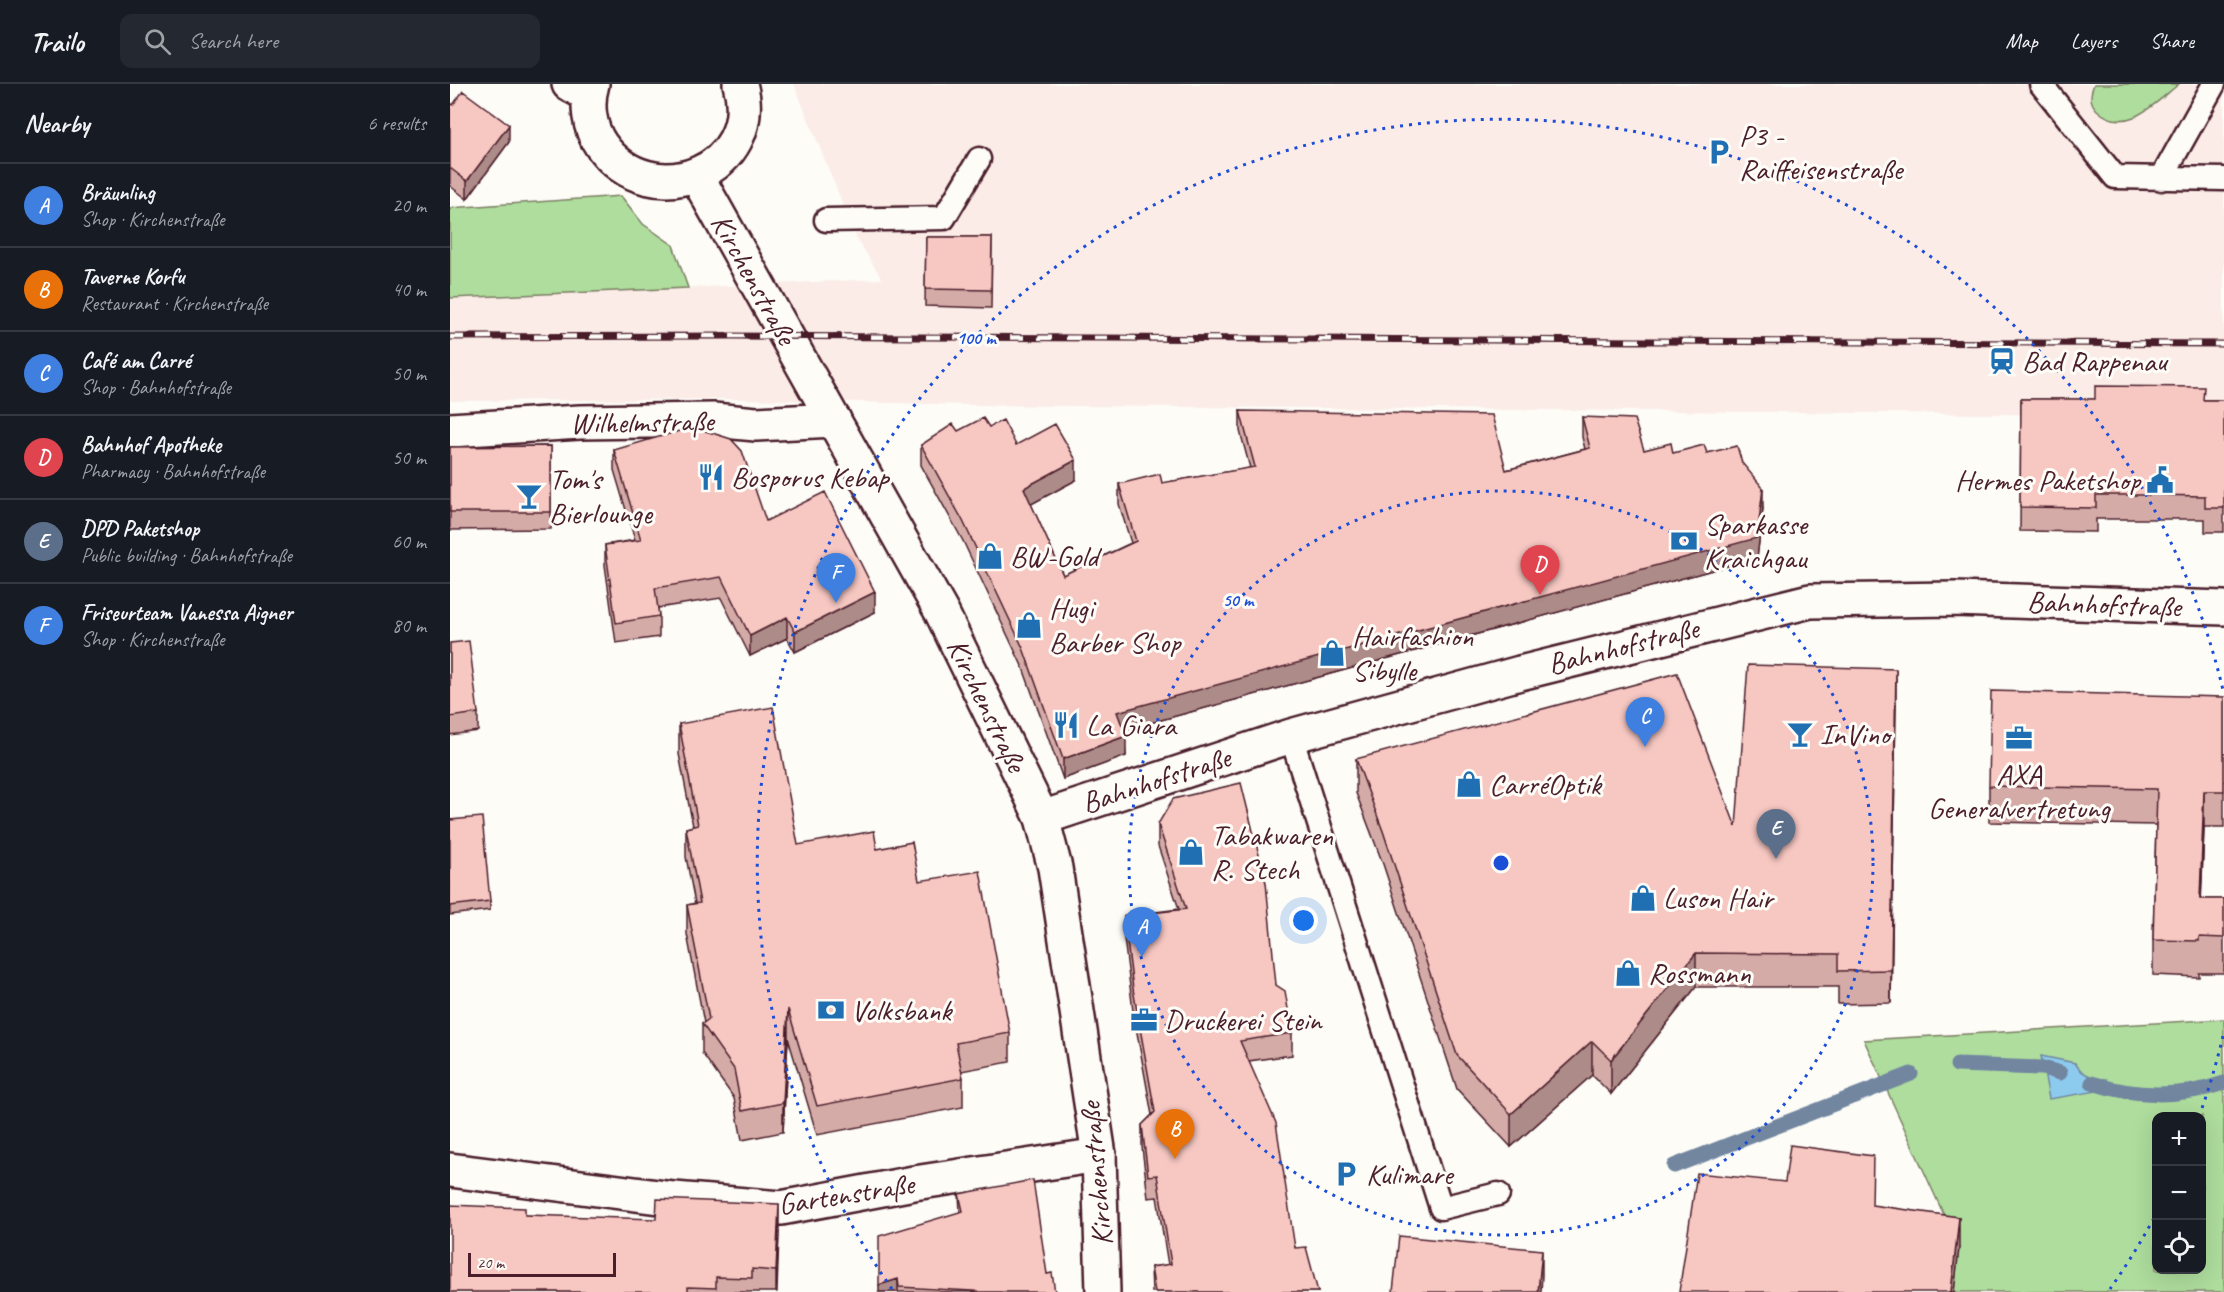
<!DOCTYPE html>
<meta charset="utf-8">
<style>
:root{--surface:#171b24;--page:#242831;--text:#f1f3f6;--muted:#9ea1a6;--line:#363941;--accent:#db2777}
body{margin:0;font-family:Caveat,sans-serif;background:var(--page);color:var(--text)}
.controls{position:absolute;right:18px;bottom:18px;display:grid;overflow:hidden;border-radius:12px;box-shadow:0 6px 24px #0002}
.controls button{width:54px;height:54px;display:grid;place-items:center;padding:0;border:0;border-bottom:2px solid var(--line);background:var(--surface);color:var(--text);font:30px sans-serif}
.scale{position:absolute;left:18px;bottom:15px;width:148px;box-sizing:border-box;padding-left:6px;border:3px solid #4a1f2b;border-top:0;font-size:16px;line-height:21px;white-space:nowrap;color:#4a1f2b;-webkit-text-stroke:4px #fdfcf7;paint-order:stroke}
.you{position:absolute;left:854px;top:837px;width:21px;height:21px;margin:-15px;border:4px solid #fff;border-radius:50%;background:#1a73e8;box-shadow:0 0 0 9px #1a73e833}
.badge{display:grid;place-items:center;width:39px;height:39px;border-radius:50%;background:var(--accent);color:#fff;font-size:20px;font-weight:700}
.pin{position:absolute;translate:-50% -50px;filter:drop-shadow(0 2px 3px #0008)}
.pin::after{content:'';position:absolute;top:32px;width:21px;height:18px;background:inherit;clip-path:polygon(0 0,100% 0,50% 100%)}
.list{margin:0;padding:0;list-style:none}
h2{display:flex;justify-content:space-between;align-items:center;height:78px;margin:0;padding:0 24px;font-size:26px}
h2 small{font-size:20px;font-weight:400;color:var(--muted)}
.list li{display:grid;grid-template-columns:39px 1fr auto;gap:18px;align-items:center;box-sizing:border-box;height:84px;padding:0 24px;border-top:2px solid var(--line)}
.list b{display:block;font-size:22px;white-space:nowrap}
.list p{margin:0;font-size:20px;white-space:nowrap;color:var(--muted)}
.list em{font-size:20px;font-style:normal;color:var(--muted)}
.icon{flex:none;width:33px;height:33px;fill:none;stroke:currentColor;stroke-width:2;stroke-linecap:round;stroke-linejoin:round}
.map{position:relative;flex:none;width:1774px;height:1208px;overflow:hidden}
header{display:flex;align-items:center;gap:36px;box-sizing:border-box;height:84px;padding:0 30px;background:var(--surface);border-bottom:2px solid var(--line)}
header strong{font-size:28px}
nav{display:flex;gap:33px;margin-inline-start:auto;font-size:21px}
.search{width:420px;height:54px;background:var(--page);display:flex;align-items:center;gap:15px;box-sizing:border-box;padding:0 21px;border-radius:12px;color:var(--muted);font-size:22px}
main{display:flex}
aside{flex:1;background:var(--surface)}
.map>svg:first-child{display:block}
.built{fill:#fbece7}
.green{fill:#aedd9d;stroke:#7c7e64;stroke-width:1.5;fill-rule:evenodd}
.water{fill:#8dcbee;stroke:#7286a0;stroke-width:1.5}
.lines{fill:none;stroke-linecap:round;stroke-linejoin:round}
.stream{stroke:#7286a0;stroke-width:15}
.lane-casing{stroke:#4a1f2b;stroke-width:27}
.street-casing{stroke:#4a1f2b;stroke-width:38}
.secondary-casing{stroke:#4a1f2b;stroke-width:38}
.lane{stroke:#fdfcf7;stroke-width:22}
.street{stroke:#fdfcf7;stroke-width:33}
.secondary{stroke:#fdfcf7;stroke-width:33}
.rail-casing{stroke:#4a1f2b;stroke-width:7}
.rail{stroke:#fdfcf7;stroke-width:4.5;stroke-dasharray:14;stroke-linecap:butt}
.wall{fill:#d4aba7;stroke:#4a1f2b;stroke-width:1.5}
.shaded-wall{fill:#ad8b88;stroke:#4a1f2b;stroke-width:1.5}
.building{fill:#f7c7c2;stroke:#4a1f2b;stroke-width:1.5}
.ring{fill:none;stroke:#1d4ed8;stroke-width:3;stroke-dasharray:3 6}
.labels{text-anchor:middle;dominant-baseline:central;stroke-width:6;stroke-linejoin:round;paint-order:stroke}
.poi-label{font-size:30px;fill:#4a1f2b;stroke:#fdfcf7;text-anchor:start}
.street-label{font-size:30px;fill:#4a1f2b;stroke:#fdfcf7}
.centre{fill:#1d4ed8;stroke:#fdfcf7;stroke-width:3}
.ring-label{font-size:18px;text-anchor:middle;font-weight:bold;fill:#1d4ed8;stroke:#fdfcf7;stroke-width:6;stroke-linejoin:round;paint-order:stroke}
</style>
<header>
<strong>Trailo</strong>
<div class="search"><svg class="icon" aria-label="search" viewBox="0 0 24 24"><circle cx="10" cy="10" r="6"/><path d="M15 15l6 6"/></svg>Search here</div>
<nav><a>Map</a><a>Layers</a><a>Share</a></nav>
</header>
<main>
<aside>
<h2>Nearby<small>6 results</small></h2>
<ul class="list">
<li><span class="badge" style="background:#3f7fe0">A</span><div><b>Bräunling</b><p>Shop · Kirchenstraße</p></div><em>20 m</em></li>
<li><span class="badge" style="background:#e8710a">B</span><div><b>Taverne Korfu</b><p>Restaurant · Kirchenstraße</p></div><em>40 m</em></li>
<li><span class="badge" style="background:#3f7fe0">C</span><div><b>Café am Carré</b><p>Shop · Bahnhofstraße</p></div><em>50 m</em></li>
<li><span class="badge" style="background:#e0444e">D</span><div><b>Bahnhof Apotheke</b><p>Pharmacy · Bahnhofstraße</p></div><em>50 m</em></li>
<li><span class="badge" style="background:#5c6f8a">E</span><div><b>DPD Paketshop</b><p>Public building · Bahnhofstraße</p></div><em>60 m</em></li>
<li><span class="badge" style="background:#3f7fe0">F</span><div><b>Friseurteam Vanessa Aigner</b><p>Shop · Kirchenstraße</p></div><em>80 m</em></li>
</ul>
</aside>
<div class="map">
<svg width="1774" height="1208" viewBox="0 0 1774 1208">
<rect width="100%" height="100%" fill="#fdfcf7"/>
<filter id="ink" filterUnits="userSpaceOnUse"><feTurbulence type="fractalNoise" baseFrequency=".0167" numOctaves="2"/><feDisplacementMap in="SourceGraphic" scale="12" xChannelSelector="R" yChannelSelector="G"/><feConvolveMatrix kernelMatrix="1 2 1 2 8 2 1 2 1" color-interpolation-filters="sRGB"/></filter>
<g filter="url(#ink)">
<!-- built -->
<path class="built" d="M 344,0 L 1774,0 L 1774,332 L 516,321 L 292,315 L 0,317 L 0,214 L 432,195 L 406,153 Z"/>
<!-- green -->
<path class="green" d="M 1644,0 L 1729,0 C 1706,18 1676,53 1647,26 C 1639,18 1640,10 1644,0 Z
M 171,112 L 193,140 L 223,161 L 238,204 L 0,214 L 0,124 Z
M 1774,935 L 1774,1208 L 1504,1208 L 1509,1164 L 1414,956 ZM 1706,1032 L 1752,1032 L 1752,1186 L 1706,1186 Z"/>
<!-- water -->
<path class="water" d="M 1591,972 L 1625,979 C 1632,991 1644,995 1657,995 L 1660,1005 L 1599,1015 Z"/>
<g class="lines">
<!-- stream -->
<path class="stream" d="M 1507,981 L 1593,984 L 1610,989
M 1642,999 C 1684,1013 1731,1014 1774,999
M 1224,1082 L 1461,990"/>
<defs>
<path id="lane" d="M 1591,0 L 1665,93 L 1774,95
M 1711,95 L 1764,0
M 376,136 L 494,134 L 529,75
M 841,652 L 991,1124 L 1048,1110"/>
<path id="street" d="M 119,0 L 139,11
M 0,346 L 130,338 L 263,336 L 306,340 L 384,336
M 592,734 L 841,652 L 1070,589 L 1360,517 L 1505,515 L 1774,524
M 0,1086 L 224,1115 L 331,1124 L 464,1099 L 649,1071"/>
<path id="secondary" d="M 142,0 C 136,20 139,44 151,61 C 201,132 314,86 290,0
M 246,91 L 492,529 L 592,734 L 605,784 L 649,1071 L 653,1208"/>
</defs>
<!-- lane casing -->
<use href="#lane" class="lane-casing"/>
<!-- street casing -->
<use href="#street" class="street-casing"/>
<!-- secondary casing -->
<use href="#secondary" class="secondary-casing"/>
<!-- lane -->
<use href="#lane" class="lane"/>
<!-- street -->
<use href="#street" class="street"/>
<!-- secondary -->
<use href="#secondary" class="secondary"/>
<defs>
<path id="rail" d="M 0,253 L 281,252 L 1774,260"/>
</defs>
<!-- rail casing -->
<use href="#rail" class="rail-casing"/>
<!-- rail -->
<use href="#rail" class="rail"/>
</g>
<!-- wall -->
<path class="wall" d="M 0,19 L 59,58 L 17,115 L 0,102 Z
M 476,153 L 542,153 L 541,224 L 475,222 Z
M 1571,315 L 1774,316 L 1774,448 L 1755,448 L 1755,435 L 1646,435 L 1646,448 L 1570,447 Z
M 790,327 L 1056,386 L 1135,365 L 1132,353 L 1132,333 L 1194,366 L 1223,369 L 1257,369 L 1292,379 L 1313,424 L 1307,474 L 674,646 L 676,672 L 613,695 L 573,584 L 513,457 L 471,381 L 471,361 L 508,347 L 539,343 L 566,361 L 626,396 L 581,420 L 613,491 L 681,459 L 669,420 L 669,400 L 712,399 L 800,384 L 790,347 Z
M 101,362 L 101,445 L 0,446 L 0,363 Z
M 164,366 L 316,437 L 425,528 L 345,568 L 337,554 L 300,572 L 271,514 L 208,524 L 209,532 L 209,553 L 166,559 L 155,481 L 155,461 L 185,456 L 164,386 Z
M 0,559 L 28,629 L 28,647 L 0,651 Z
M 1774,613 L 1774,743 L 1754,743 L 1751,815 L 1774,815 L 1774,889 L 1749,889 L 1749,893 L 1703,891 L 1703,856 L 1706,741 L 1539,738 L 1539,702 Z
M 1446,619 L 1441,919 L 1388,920 L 1388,903 L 1246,903 L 1161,1010 L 1142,991 L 1061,1063 L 1007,1005 L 933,780 L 906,709 L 906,675 L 1286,743 Z
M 229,640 L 348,761 L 427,765 L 469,797 L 560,949 L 560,978 L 511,987 L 513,994 L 513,1023 L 367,1051 L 338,954 L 333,1048 L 292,1056 L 284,1014 L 252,969 L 252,940 L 254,939 L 237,850 L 237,821 L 245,819 L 236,773 L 236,744 L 243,742 L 229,670 Z
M 0,736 L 40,817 L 40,826 L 0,831 Z
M 708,740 L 826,901 L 842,949 L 842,971 L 799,977 L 845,1164 L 868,1208 L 702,1208 L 701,1183 L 718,1181 L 707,1113 L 698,1114 L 692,1063 L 692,1041 L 702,1031 L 683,927 L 674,854 L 674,832 L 729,825 L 708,762 Z
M 509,1110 L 597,1190 L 605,1208 L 429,1208 L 510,1128 Z
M 75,1131 L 329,1148 L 327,1208 L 0,1208 Z"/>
<!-- shaded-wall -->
<path class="shaded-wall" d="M 59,41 L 59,58 L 17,115 L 17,97 Z
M 626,376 L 626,396 L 574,424 L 574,404 Z
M 1313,404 L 1313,424 L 1307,474 L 667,648 L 667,628 Z
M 425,508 L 425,528 L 345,568 L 345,548 Z
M 337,533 L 337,554 L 300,572 L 300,552 Z
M 1446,585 L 1446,619 L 1441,919 L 1441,886 Z
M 676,652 L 676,672 L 613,695 L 613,675 Z
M 1754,707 L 1754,743 L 1750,850 L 1750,815 Z
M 1246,869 L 1246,903 L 1161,1010 L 1161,976 Z
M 338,925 L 338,954 L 333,1048 L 333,1019 Z
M 1142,957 L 1142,991 L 1061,1063 L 1061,1030 Z
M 329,1120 L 329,1148 L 326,1208 L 326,1187 Z
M 1509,1133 L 1509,1164 L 1504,1208 L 1501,1208 Z
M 1092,1166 L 1092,1191 L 1091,1208 L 1088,1208 Z
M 448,1195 L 448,1208 L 429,1208 L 429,1201 Z"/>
<!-- building -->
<path class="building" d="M 13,7 L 59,41 L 17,97 L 0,84 L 0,19 L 3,21 Z
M 476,153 L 542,153 L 541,206 L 475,205 Z
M 1645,302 L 1754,303 L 1753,316 L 1774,316 L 1774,424 L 1755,424 L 1755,412 L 1699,411 L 1646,411 L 1646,424 L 1570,423 L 1571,315 L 1645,315 Z
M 790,327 L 1042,331 L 1056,386 L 1140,364 L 1132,333 L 1184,335 L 1194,366 L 1221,359 L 1223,369 L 1254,361 L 1257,369 L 1287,362 L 1292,379 L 1313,404 L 1307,454 L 667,628 L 676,652 L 613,675 L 573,564 L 513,437 L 471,361 L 503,340 L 508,347 L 533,334 L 539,343 L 553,336 L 566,361 L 605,340 L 626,376 L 574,404 L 613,491 L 686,457 L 669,400 L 710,390 L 712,399 L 805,383 Z
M 243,343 L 281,355 L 292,367 L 316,437 L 375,408 L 425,508 L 345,548 L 337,533 L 300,552 L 271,493 L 205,504 L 209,532 L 166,539 L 155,461 L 191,456 L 164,366 Z
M 101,362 L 101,428 L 0,428 L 0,363 Z
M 19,557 L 28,629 L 0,633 L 0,559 Z
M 1298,581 L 1446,585 L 1441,886 L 1388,887 L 1388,870 L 1246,869 L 1161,976 L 1142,957 L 1061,1030 L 1007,971 L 933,747 L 906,675 L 1227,589 L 1286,743 Z
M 1541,607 L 1774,613 L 1774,707 L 1754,707 L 1750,815 L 1774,815 L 1774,854 L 1749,853 L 1749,857 L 1703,856 L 1707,705 L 1539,702 Z
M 323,623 L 348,761 L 424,747 L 427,765 L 462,758 L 469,797 L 530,787 L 560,949 L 506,959 L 513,994 L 367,1022 L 338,925 L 333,1019 L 292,1027 L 284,985 L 252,940 L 259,935 L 237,821 L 250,819 L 236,744 L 248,741 L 229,640 Z
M 791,699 L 816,799 L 826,901 L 835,907 L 842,949 L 790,957 L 826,1039 L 845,1164 L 856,1163 L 868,1208 L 705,1208 L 701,1183 L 721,1180 L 707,1091 L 698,1092 L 692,1041 L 705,1028 L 683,905 L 674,832 L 736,825 L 708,740 L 723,715 Z
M 32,733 L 40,817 L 0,822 L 0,736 Z
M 1340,1061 L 1423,1072 L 1422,1121 L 1509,1133 L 1501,1208 L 1229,1208 L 1247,1089 L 1335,1098 Z
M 583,1096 L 597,1190 L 602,1189 L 605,1208 L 522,1208 L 524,1207 L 449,1203 L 448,1195 L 429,1201 L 429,1152 L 513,1127 L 509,1110 Z
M 207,1115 L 329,1120 L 326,1187 L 302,1185 L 302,1194 L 266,1193 L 266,1204 L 238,1203 L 238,1208 L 0,1208 L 0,1121 L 75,1124 L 75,1131 L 206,1135 Z
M 949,1152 L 1092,1166 L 1088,1208 L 943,1208 Z"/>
</g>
<!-- distance rings -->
<g class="ring">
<circle cx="1051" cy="779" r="372"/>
<path d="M1773 952A743 743 0 0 1 1751 1027M1704 1134A743 743 0 0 1 1660 1205M442 1205A743 743 0 1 1 1773 606"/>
</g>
<!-- icons -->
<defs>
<symbol id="parking-bare" viewBox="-9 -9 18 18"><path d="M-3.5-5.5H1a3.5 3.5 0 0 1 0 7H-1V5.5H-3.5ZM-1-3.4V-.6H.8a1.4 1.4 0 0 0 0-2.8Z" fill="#1f6fb2" stroke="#fdfcf7" stroke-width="2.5" paint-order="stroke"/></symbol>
<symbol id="station-bare" viewBox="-9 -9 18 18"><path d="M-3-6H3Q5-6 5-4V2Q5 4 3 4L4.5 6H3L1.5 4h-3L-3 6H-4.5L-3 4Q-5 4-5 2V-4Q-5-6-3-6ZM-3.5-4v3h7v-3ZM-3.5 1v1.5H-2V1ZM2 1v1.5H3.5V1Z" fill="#1f6fb2" stroke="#fdfcf7" stroke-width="2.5" paint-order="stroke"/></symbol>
<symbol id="restaurant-bare" viewBox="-9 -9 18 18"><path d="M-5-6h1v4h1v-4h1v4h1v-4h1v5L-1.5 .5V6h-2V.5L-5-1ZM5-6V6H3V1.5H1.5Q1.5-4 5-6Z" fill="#1f6fb2" stroke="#fdfcf7" stroke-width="2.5" paint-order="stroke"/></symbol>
<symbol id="civic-bare" viewBox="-9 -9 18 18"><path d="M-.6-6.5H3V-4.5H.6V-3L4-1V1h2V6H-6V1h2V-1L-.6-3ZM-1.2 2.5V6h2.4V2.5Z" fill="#1f6fb2" stroke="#fdfcf7" stroke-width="2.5" paint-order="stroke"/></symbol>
<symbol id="bar-bare" viewBox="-9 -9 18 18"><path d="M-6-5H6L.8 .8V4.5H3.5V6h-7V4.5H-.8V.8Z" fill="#1f6fb2" stroke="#fdfcf7" stroke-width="2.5" paint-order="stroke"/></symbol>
<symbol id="bank-bare" viewBox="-9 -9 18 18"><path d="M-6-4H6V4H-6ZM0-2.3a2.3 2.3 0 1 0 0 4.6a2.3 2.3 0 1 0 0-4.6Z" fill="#1f6fb2" stroke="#fdfcf7" stroke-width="2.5" paint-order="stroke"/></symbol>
<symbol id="shop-bare" viewBox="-9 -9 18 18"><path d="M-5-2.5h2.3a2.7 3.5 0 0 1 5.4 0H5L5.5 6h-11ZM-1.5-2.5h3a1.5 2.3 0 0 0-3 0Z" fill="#1f6fb2" stroke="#fdfcf7" stroke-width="2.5" paint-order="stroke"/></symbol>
<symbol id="office-bare" viewBox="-9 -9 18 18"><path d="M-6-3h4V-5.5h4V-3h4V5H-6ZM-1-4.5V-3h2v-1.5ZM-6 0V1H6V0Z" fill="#1f6fb2" stroke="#fdfcf7" stroke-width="2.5" paint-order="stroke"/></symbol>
</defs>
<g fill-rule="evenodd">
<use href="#parking-bare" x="1250" y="49" width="38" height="38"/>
<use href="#station-bare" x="1533" y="258" width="38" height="38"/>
<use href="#restaurant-bare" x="242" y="374" width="38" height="38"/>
<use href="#civic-bare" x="1691" y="377" width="38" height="38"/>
<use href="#bar-bare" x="60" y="393" width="38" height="38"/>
<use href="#bank-bare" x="1215" y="438" width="38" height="38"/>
<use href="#shop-bare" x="521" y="453" width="38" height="38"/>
<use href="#shop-bare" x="560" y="522" width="38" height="38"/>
<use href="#shop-bare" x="863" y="550" width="38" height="38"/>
<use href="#restaurant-bare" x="597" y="622" width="38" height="38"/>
<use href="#bar-bare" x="1331" y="631" width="38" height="38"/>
<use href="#office-bare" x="1550" y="635" width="38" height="38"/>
<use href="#shop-bare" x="1000" y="681" width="38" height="38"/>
<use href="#shop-bare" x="722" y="749" width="38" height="38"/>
<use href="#shop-bare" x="1174" y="795" width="38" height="38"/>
<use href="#shop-bare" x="1159" y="870" width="38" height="38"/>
<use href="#bank-bare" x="362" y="907" width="38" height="38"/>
<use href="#office-bare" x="675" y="917" width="38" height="38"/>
<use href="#parking-bare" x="877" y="1071" width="38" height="38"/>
</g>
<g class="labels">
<!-- poi labels -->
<g class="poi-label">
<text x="1289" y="51">P3 -<tspan x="1289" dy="34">Raiffeisenstraße</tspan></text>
<text x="1572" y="277">Bad Rappenau</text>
<text x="281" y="393">Bosporus Kebap</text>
<text x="99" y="395">Tom's<tspan x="99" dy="34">Bierlounge</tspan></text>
<text x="1690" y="396" text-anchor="end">Hermes Paketshop</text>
<text x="1254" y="440">Sparkasse<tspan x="1254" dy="34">Kraichgau</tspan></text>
<text x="560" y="472">BW-Gold</text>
<text x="599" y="524">Hugi<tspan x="599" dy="34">Barber Shop</tspan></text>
<text x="902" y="552">Hairfashion<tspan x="902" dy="34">Sibylle</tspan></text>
<text x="636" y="641">La Giara</text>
<text x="1370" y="650">InVino</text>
<text x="1569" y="690" text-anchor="middle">AXA<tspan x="1569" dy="34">Generalvertretung</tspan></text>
<text x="1039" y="700">CarréOptik</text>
<text x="761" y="751">Tabakwaren<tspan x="761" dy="34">R. Stech</tspan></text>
<text x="1213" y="814">Luson Hair</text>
<text x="1198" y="889">Rossmann</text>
<text x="401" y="926">Volksbank</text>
<text x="714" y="936">Druckerei Stein</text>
<text x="916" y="1090">Kulimare</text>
</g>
<!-- street labels -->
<g class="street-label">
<text transform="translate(304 195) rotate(61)">Kirchenstraße</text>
<text transform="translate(192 338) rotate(-1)">Wilhelmstraße</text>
<text transform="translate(1654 520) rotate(2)">Bahnhofstraße</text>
<text transform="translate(1173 562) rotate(-14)">Bahnhofstraße</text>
<text transform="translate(537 621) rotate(64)">Kirchenstraße</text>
<text transform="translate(706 696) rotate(-18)">Bahnhofstraße</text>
<text transform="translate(646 1090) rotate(-95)">Kirchenstraße</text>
<text transform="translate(396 1110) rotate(-9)">Gartenstraße</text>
</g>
</g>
<circle cx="1051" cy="779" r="9" class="centre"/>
<g class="ring-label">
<text x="526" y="260">100 m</text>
<text x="788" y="522">50 m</text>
</g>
</svg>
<div class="controls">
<button>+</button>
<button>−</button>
<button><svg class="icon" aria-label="locate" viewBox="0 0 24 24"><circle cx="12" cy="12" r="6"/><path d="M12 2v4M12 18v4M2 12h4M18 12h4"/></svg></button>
</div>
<div class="scale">20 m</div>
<div class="you"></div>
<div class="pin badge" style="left:692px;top:873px;background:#3f7fe0">A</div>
<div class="pin badge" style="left:725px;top:1075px;background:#e8710a">B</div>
<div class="pin badge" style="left:1195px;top:663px;background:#3f7fe0">C</div>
<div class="pin badge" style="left:1090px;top:511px;background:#e0444e">D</div>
<div class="pin badge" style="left:1326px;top:775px;background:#5c6f8a">E</div>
<div class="pin badge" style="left:386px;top:519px;background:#3f7fe0">F</div>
</div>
</main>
